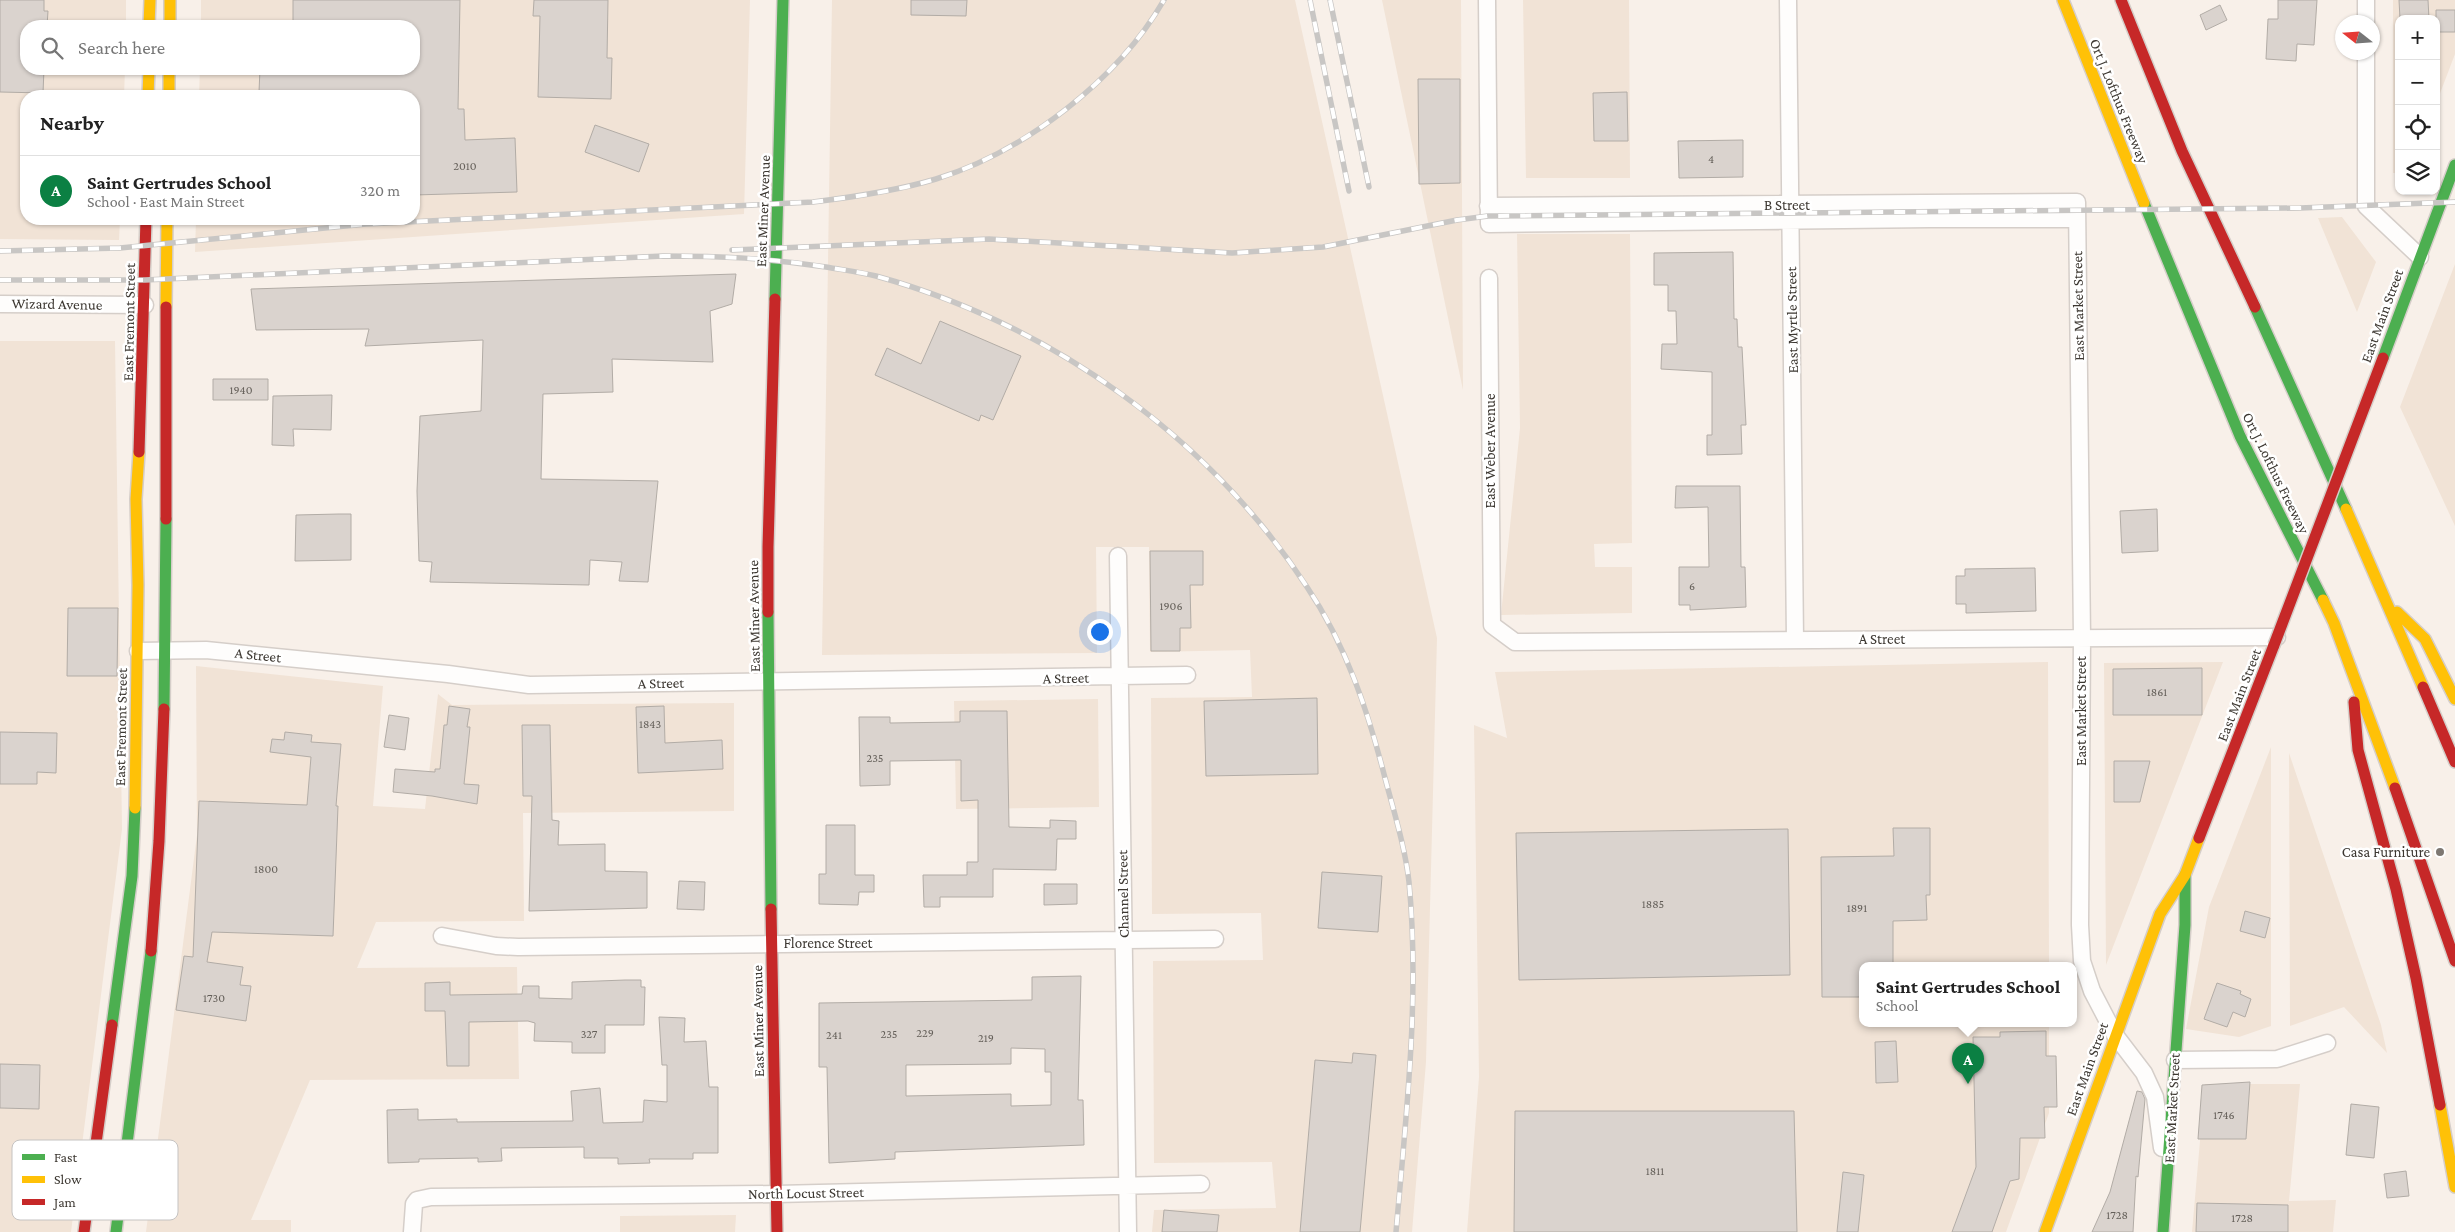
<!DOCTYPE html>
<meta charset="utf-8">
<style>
:root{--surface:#fff;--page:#f2f2f2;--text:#222;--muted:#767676;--line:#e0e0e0;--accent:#0b8043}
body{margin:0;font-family:"Crimson Pro",serif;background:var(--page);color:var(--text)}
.controls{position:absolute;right:15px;top:15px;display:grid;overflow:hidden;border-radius:10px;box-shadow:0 1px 4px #0004}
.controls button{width:45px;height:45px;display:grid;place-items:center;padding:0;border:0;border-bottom:1px solid var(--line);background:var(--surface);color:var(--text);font:25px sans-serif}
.compass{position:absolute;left:2335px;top:15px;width:45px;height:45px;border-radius:50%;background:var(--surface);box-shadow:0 1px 4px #0004;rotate:287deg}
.you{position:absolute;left:1099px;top:631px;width:18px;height:18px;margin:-12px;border:4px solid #fff;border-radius:50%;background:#1a73e8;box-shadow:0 0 0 8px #1a73e833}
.badge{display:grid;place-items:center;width:32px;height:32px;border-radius:50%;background:var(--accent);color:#fff;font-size:16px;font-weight:700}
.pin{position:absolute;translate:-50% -41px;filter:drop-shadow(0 1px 2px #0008)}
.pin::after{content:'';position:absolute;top:26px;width:18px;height:15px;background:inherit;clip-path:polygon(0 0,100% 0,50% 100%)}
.popup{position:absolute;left:1859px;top:962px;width:218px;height:65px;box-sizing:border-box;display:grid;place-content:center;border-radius:10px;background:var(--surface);filter:drop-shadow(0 1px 4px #0005);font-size:16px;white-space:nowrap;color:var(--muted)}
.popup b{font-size:19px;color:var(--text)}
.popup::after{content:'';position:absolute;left:50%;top:100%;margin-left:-10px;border:10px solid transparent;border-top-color:var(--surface)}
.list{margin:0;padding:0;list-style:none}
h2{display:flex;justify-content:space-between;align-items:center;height:65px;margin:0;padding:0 20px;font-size:21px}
h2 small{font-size:16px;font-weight:400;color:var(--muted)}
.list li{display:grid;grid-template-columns:32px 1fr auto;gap:15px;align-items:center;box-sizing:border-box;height:70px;padding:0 20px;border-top:1px solid var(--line)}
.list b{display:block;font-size:19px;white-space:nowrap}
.list p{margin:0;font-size:16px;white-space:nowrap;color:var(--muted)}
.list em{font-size:16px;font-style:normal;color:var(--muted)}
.icon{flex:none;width:28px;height:28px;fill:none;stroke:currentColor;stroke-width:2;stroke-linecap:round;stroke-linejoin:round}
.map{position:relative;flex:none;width:2455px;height:1232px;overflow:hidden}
.search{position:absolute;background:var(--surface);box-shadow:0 1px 4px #0004;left:20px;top:20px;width:400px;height:55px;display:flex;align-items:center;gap:12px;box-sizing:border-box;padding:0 18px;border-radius:20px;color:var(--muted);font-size:19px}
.panel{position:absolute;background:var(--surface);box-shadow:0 1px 4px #0004;left:20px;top:90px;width:400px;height:135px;border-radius:20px}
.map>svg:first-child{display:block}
.built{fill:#f1e3d6}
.building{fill:#dad3ce;stroke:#b2aca6;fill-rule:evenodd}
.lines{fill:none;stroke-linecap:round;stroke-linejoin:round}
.street-casing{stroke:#d5cec9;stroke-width:19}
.fast-casing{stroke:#d5cec9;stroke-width:14}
.slow-casing{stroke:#d5cec9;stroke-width:14}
.jam-casing{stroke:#d5cec9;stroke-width:14}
.street{stroke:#fefdfc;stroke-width:16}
.fast{stroke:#4caf50;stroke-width:11}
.slow{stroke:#ffc107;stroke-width:11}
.jam{stroke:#c62828;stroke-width:11}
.rail-casing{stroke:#c8c6c4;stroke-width:5.5}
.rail{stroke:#fff;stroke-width:4;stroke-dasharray:11;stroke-linecap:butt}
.jam-bridge-casing{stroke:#d5cec9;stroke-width:14;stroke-linecap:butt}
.jam-bridge{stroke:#c62828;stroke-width:11}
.poi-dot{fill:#7e7872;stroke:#fff;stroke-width:2}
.labels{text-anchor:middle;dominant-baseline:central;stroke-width:5;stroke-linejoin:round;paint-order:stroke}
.number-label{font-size:12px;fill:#645f59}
.street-label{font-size:15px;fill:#3d3832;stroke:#fff}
.poi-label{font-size:15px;fill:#3d3832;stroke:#fff;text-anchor:end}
.key{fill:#fff;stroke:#c5c3c2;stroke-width:1}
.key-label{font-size:14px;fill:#3d3832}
</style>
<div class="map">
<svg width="2455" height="1232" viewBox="0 0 2455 1232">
<rect width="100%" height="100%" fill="#f8f0e9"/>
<!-- built -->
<path class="built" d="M 0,0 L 126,0 L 126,26 L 26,26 L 26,69 L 125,69 L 124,96 L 26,96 L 26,219 L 120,219 L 119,240 L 0,239 Z
M 201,0 L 750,0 L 744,214 L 195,252 L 196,219 L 414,219 L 414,96 L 199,96 L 200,69 L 414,69 L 414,26 L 201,26 Z
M 832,0 L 1295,0 L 1437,638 L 1426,1062 L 1412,1232 L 1152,1232 L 1154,1210 L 1276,1208 L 1272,1162 L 1154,1163 L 1153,961 L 1263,960 L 1261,913 L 1152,914 L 1151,698 L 1252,697 L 1250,650 L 1150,652 L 1149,547 L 1096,547 L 1097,653 L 822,655 Z
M 1382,0 L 1461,0 L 1463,390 Z
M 1523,0 L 1629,0 L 1630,178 L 1526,178 Z
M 2393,0 L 2455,0 L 2455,54 L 2436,104 L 2436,19 L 2399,19 L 2399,173 L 2393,173 Z
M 2342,217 L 2376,262 L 2357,312 L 2318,218 Z
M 1517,234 L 1630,234 L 1632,543 L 1594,544 L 1595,567 L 1632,567 L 1632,613 L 1501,615 L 1520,428 Z
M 2455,264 L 2455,526 L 2400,407 Z
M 0,341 L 115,341 L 122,829 L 71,1232 L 0,1232 Z
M 2048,662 L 2049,965 L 1863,965 L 1863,1023 L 2049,1023 L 2049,1113 L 2006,1232 L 1467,1232 L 1479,1077 L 1474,725 L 1507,738 L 1495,672 Z
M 2223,662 L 2106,965 L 2104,663 Z
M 196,666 L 383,686 L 373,806 L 425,809 L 438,694 L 452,705 L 734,703 L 734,811 L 523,813 L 524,921 L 376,922 L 357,968 L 517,967 L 519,1079 L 310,1080 L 251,1220 L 291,1220 L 291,1232 L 146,1232 L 197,835 Z
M 1098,699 L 1099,807 L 956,809 L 954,701 Z
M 2271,747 L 2271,1026 L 2239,1037 L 2186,1029 L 2209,907 Z
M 2289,753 L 2381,1025 L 2387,1053 L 2344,1007 L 2290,1026 Z
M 2205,1084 L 2300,1084 L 2289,1201 L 2336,1200 L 2333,1232 L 2192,1232 Z
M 736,1215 L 735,1232 L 620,1232 L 620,1216 Z"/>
<!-- building -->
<path class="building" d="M 0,0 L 44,0 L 44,11 L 48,11 L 47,26 L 26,26 L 26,69 L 44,69 L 43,93 L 0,92 Z
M 293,0 L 460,0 L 458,109 L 464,109 L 465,140 L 515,138 L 517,192 L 414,195 L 414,96 L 292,96 L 292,92 L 259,92 L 260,69 L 414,69 L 414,26 L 293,26 Z
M 534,0 L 608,0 L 607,58 L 612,58 L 611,99 L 538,97 L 540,16 L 533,16 Z
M 911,0 L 967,0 L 966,16 L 911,15 Z
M 2278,0 L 2317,0 L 2314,45 L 2297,44 L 2296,61 L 2266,59 L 2268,19 L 2278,19 Z
M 2399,0 L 2428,0 L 2429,19 L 2400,19 Z
M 2220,5 L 2227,20 L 2206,30 L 2200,15 Z
M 2436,10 L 2455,10 L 2455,32 L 2436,32 Z
M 1418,79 L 1460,79 L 1460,183 L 1419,184 Z
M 1627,92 L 1628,141 L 1594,141 L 1593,93 Z
M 595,125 L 649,144 L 639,172 L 585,152 Z
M 1743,140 L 1743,177 L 1679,178 L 1678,141 Z
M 1733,252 L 1734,319 L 1737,319 L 1738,347 L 1742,347 L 1746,425 L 1741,425 L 1742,454 L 1707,455 L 1707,435 L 1712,435 L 1712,372 L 1661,369 L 1662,344 L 1677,344 L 1676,311 L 1668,311 L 1668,285 L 1654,285 L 1654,253 Z
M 736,274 L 732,304 L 710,311 L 713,362 L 612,359 L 613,392 L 543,394 L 541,479 L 658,481 L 648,582 L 619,581 L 622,562 L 590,560 L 589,585 L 430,582 L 432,562 L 419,561 L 417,491 L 420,416 L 481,411 L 483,340 L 365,346 L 369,329 L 256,330 L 251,289 Z
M 940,321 L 1021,356 L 993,420 L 981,415 L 979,421 L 875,375 L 887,348 L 921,364 Z
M 213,379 L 268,379 L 268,400 L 213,400 Z
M 332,395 L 331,430 L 293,429 L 294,446 L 272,445 L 273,396 Z
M 1676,486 L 1740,486 L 1741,567 L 1745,567 L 1746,607 L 1690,610 L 1690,605 L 1679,605 L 1679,567 L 1709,567 L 1708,507 L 1675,508 Z
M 2157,509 L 2158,551 L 2122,553 L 2120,511 Z
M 339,514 L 351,514 L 351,560 L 295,561 L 296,515 Z
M 1150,551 L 1203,551 L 1203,585 L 1190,585 L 1191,628 L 1180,628 L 1180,651 L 1151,651 Z
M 2035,568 L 2036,611 L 1966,613 L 1966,604 L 1956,604 L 1956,576 L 1965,576 L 1965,569 Z
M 68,608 L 118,608 L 117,676 L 67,676 Z
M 2202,668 L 2202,715 L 2113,715 L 2113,669 Z
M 1317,698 L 1318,774 L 1206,776 L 1204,701 Z
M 449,706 L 470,709 L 467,727 L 470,727 L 464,784 L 479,785 L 477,804 L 432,796 L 393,792 L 395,769 L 435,772 L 435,769 L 440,769 L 444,725 L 447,725 Z
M 664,706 L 665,743 L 722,740 L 723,769 L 638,773 L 636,707 Z
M 960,711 L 1007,711 L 1009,827 L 1050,828 L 1050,820 L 1076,821 L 1076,839 L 1057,839 L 1056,870 L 993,869 L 993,897 L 940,897 L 940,907 L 924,907 L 923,875 L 967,875 L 967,862 L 978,862 L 978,800 L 961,801 L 961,760 L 890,761 L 890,785 L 860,786 L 859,717 L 890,717 L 890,723 L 960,722 Z
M 389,715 L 409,718 L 405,750 L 384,747 Z
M 522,725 L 550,725 L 552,820 L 559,821 L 558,845 L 605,844 L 605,871 L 647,872 L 647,908 L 529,911 L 532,796 L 523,796 Z
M 0,732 L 57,733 L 56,773 L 37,772 L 37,784 L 0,784 Z
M 285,732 L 312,735 L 311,742 L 341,744 L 336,806 L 338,806 L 333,936 L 212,932 L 207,962 L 243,967 L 240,985 L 251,986 L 246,1021 L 176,1010 L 184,956 L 193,957 L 199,801 L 307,805 L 311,757 L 270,752 L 272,739 L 284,740 Z
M 2114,761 L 2150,761 L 2140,802 L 2114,802 Z
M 826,825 L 855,825 L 855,875 L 874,875 L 874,892 L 859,892 L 858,905 L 819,904 L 819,874 L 826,874 Z
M 1893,828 L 1930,828 L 1930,895 L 1926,895 L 1927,920 L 1893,921 L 1893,965 L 1863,965 L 1863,997 L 1822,997 L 1821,857 L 1894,856 Z
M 1788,829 L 1790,975 L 1519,980 L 1516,833 Z
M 1322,872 L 1382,876 L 1378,932 L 1318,928 Z
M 679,881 L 705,882 L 704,910 L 677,909 Z
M 1044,884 L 1077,884 L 1077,904 L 1044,905 Z
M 2245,911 L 2270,918 L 2265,938 L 2240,931 Z
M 1081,976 L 1078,1100 L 1083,1100 L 1084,1145 L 895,1152 L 895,1159 L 829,1163 L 827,1067 L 819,1067 L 819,1003 L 1032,1000 L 1032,977 ZM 1011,1048 L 1045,1049 L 1045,1072 L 1051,1072 L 1051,1105 L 1011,1106 L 1011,1094 L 906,1096 L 906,1065 L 1011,1064 Z
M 625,980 L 641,980 L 641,987 L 645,987 L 644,1025 L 605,1025 L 605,1053 L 572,1053 L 572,1042 L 534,1041 L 535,1023 L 528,1021 L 469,1022 L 469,1066 L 447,1066 L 445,1011 L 425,1011 L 425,983 L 450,982 L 450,995 L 522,994 L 523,986 L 539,986 L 539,998 L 572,999 L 572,982 Z
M 2217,983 L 2241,991 L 2240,994 L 2251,999 L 2245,1017 L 2233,1012 L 2227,1027 L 2204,1019 Z
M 659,1017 L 685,1018 L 684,1042 L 706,1041 L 709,1087 L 718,1087 L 718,1153 L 693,1153 L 693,1159 L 649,1159 L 650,1163 L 618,1164 L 618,1158 L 584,1158 L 584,1147 L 501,1148 L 502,1161 L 478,1162 L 478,1158 L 419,1159 L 419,1162 L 388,1163 L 387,1110 L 418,1109 L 418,1120 L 457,1119 L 457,1122 L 573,1121 L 571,1091 L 600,1088 L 603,1123 L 643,1122 L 644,1100 L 667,1102 L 667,1065 L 662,1065 Z
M 2046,1031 L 2046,1056 L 2056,1056 L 2057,1107 L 2044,1107 L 2045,1138 L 2020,1138 L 2019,1179 L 2010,1181 L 1992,1232 L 1952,1232 L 1976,1167 L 1973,1037 L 2000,1037 L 2000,1032 Z
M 1896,1041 L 1898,1082 L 1876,1083 L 1875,1042 Z
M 1353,1053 L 1376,1055 L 1360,1232 L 1300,1232 L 1315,1060 L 1352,1063 Z
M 0,1064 L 40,1065 L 39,1109 L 0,1108 Z
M 2250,1082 L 2246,1139 L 2198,1139 L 2202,1085 Z
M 2137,1091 L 2142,1092 L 2145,1099 L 2138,1177 L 2136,1176 L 2133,1232 L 2092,1232 L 2110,1192 Z
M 2351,1104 L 2379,1107 L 2374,1158 L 2346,1155 Z
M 1515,1111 L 1794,1111 L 1797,1232 L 1514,1232 Z
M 2406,1171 L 2409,1196 L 2387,1198 L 2384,1174 Z
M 1843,1172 L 1864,1175 L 1858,1232 L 1837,1232 Z
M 2197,1203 L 2288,1205 L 2288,1232 L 2196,1232 Z
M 1164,1210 L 1219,1215 L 1217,1232 L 1162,1232 Z"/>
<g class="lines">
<defs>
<path id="street" d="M 1487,0 L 1489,224 L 1930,219 L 2077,219
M 1788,0 L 1795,640
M 2366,0 L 2366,22
M 2366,52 L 2366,206 L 2420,257
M 1488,206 L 2077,202 L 2082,638 L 2080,925 L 2082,961 L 2092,991 L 2115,1035 L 2144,1073 L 2155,1097 L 2162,1148
M 1489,278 L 1492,625 L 1515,642 L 2277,637
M 0,304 L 145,305
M 1118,556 L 1128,1232
M 138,651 L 206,650 L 448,674 L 529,685 L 1187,675
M 442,936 L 496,946 L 518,947 L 1215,939
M 2175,1060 L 2277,1059 L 2327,1043
M 412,1232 L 414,1204 L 417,1200 L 431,1197 L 777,1194 L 1201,1184"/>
<path id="fast" d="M 2144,203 L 2240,436 L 2323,600
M 775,299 L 783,0
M 2255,307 L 2346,509
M 2383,358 L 2455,165
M 768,612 L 771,909
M 164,709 L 166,519
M 112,1025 L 132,876 L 135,808
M 116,1232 L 151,951
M 2163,1232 L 2185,925 L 2185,875"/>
<path id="slow" d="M 170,0 L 170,26
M 2063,0 L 2144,203
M 149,26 L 150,0
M 169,69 L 169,96
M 148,96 L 149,69
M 166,307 L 167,219
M 2346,509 L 2423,687
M 2323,600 L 2334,623 L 2395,788
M 2397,612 L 2425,639 L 2455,699
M 135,808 L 138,585 L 136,499 L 139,452
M 2440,1105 L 2455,1187
M 2045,1232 L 2160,914 L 2185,875 L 2199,838"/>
<path id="jam" d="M 2121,0 L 2182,151 L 2255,307
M 139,452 L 146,219
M 166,519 L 166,307
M 768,612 L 768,547 L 775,299
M 2423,687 L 2455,762
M 2354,702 L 2358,750 L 2396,889 L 2416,978 L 2440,1105
M 2395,788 L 2455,961
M 2199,838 L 2274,645
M 771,909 L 777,1232
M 151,951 L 159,841 L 164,709
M 84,1232 L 112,1025"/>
</defs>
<!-- street casing -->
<use href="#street" class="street-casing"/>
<!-- fast casing -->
<use href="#fast" class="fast-casing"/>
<!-- slow casing -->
<use href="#slow" class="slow-casing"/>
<!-- jam casing -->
<use href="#jam" class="jam-casing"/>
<!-- street -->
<use href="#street" class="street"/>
<!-- fast -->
<use href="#fast" class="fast"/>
<!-- slow -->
<use href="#slow" class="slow"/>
<!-- jam -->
<use href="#jam" class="jam"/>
<defs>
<path id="rail" d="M 1310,0 L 1349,191
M 1330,0 L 1369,187
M 732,250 L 989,239 L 1232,253 L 1323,247 L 1457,220 L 1488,216 L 2300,208 L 2455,202
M 0,251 L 120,248 L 366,224 L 813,202 C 854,197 896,191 936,179 C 1024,152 1118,80 1164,0
M 0,280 L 145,280 L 663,256 C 721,256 768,258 826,267 C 843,270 860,272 876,276 C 1050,324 1208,436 1307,587 C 1346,645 1368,711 1385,778 C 1394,812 1405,847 1409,882 C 1420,999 1406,1116 1396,1232"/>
</defs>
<!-- rail casing -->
<use href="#rail" class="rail-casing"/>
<!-- rail -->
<use href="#rail" class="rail"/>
<defs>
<path id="jam-bridge" d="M 2274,645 L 2383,358"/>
</defs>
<!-- jam-bridge casing -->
<use href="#jam-bridge" class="jam-bridge-casing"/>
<!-- jam-bridge -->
<use href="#jam-bridge" class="jam-bridge"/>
</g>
<!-- markers -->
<circle class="poi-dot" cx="2440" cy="852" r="5"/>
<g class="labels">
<!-- number labels -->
<g class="number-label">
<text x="1711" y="159">4</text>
<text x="465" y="166">2010</text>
<text x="241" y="390">1940</text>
<text x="1692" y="586">6</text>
<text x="1171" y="606">1906</text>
<text x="2157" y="692">1861</text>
<text x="650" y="724">1843</text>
<text x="875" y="758">235</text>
<text x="266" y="869">1800</text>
<text x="1653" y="904">1885</text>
<text x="1857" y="908">1891</text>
<text x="214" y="998">1730</text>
<text x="925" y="1033">229</text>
<text x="589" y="1034">327</text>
<text x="889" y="1034">235</text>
<text x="834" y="1035">241</text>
<text x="986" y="1038">219</text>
<text x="2224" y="1115">1746</text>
<text x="1655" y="1171">1811</text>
<text x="2117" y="1215">1728</text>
<text x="2242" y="1218">1728</text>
</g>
<!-- street labels -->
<g class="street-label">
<text transform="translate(2119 101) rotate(68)">Ort J. Lofthus Freeway</text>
<text x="1787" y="205">B Street</text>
<text transform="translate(763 211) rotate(-88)">East Miner Avenue</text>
<text transform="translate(57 304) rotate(1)">Wizard Avenue</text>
<text transform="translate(2078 306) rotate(-91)">East Market Street</text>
<text transform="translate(2382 316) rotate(-70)">East Main Street</text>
<text transform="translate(1792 320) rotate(-91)">East Myrtle Street</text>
<text transform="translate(129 322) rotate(-89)">East Fremont Street</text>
<text transform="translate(1490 451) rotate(-90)">East Weber Avenue</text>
<text transform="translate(2276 473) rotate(64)">Ort J. Lofthus Freeway</text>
<text transform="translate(754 616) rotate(-91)">East Miner Avenue</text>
<text x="1882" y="639">A Street</text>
<text transform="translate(258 655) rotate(6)">A Street</text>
<text transform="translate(1066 678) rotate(-1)">A Street</text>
<text transform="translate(661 683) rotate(-1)">A Street</text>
<text transform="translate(2239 695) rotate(-69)">East Main Street</text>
<text transform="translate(2081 711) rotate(-90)">East Market Street</text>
<text transform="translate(121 727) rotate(-89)">East Fremont Street</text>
<text transform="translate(1123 894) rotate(-91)">Channel Street</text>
<text x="828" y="943">Florence Street</text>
<text transform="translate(758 1021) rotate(-91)">East Miner Avenue</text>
<text transform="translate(2087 1069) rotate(-70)">East Main Street</text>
<text transform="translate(2172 1108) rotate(-87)">East Market Street</text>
<text transform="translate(806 1193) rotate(-1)">North Locust Street</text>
</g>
<!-- poi labels -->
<g class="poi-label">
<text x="2430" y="852">Casa Furniture</text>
</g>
</g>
<!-- legend -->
<rect x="12" y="1140" width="166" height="80" rx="8" class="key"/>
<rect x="22" y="1154" width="23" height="6" fill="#4caf50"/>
<rect x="22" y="1176" width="23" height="7" fill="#ffc107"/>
<rect x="22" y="1199" width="23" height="6" fill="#c62828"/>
<g class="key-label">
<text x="54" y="1162">Fast</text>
<text x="54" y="1184">Slow</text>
<text x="54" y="1207">Jam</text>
</g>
</svg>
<div class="controls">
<button>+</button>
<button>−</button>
<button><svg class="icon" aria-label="locate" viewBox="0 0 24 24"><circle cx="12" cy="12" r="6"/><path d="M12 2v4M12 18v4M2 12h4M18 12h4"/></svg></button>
<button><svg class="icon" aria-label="layers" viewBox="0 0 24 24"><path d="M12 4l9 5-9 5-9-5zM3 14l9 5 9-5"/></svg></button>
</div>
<svg class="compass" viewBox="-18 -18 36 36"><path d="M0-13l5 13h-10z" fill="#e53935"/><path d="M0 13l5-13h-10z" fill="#767676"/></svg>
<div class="you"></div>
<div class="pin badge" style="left:1968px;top:1084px">A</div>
<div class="popup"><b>Saint Gertrudes School</b>School</div>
<div class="search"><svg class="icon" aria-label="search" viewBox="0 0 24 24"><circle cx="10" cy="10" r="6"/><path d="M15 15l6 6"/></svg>Search here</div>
<section class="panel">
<h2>Nearby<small></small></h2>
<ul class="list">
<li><span class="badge">A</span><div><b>Saint Gertrudes School</b><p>School · East Main Street</p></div><em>320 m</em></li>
</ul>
</section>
</div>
